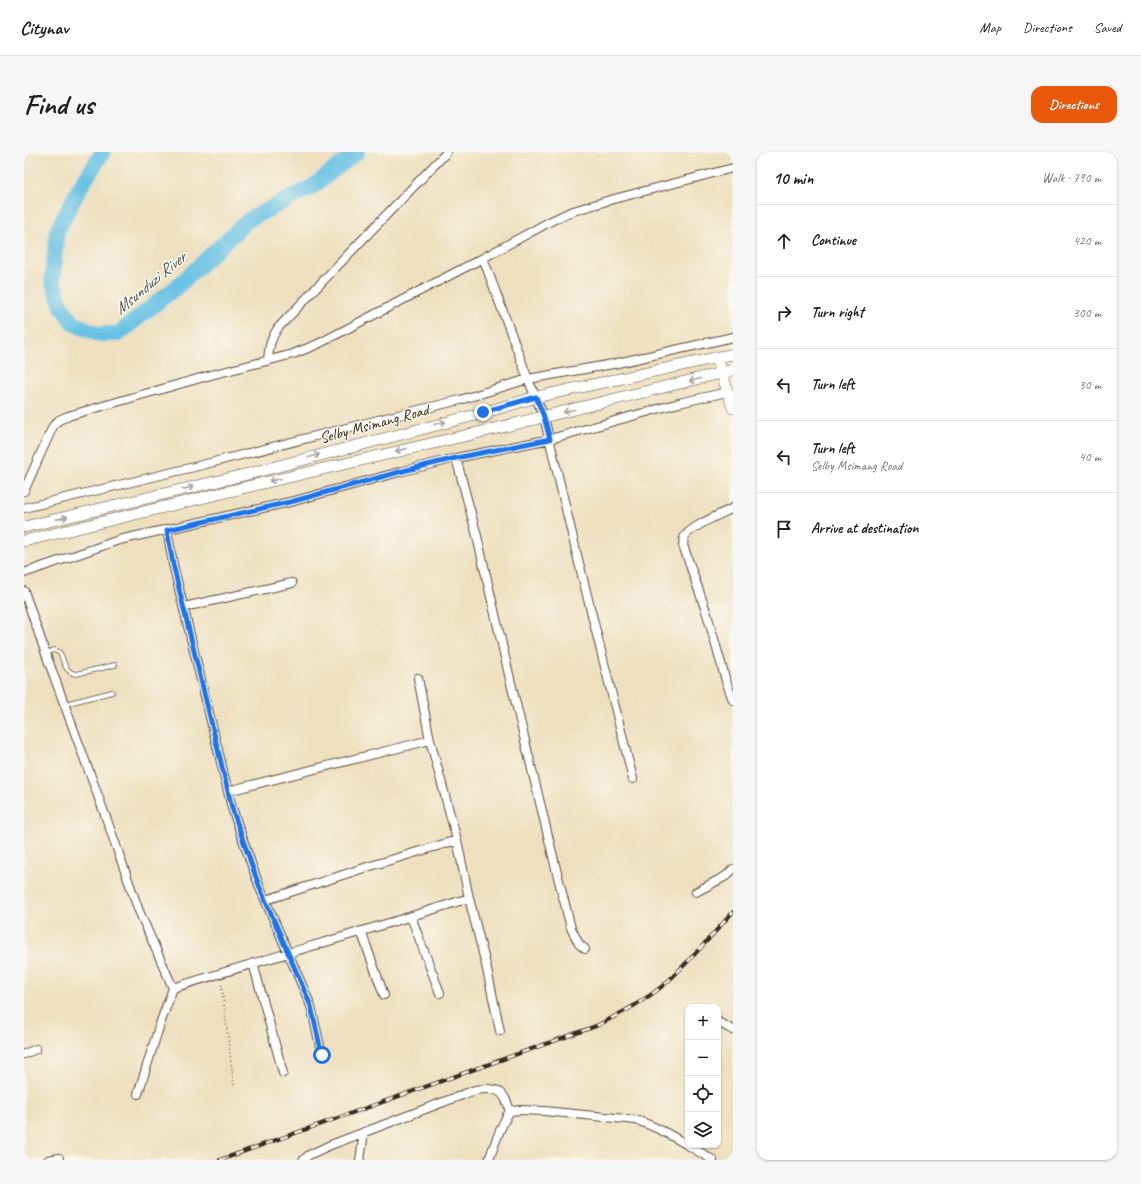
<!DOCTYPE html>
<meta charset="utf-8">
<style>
:root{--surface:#fff;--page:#f6f6f6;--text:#202124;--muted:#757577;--line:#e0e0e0;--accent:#ea580c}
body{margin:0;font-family:Caveat,sans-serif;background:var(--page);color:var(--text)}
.controls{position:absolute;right:12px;bottom:12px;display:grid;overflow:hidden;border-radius:8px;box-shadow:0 1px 3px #0004}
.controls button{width:36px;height:36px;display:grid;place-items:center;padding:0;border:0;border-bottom:1px solid var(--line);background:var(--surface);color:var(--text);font:20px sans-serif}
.stop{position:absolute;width:12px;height:12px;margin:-9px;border:3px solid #1a73e8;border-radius:50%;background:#fff}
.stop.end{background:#1a73e8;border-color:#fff;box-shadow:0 1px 4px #0008}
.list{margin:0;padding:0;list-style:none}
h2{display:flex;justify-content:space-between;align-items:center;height:52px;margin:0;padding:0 16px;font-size:17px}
h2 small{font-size:13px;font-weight:400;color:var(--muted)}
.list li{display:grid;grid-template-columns:26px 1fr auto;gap:12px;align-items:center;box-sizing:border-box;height:72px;padding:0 16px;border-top:1px solid var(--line)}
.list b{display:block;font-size:15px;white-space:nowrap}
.list p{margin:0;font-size:13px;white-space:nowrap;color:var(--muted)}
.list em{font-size:13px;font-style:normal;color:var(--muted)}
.icon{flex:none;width:22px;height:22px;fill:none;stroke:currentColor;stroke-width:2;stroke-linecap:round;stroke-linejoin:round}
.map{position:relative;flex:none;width:709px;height:1008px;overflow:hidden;border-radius:12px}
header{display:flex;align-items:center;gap:24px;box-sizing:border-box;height:56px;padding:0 20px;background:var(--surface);border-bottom:1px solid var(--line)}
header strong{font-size:19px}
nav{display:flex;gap:22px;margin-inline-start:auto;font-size:14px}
.intro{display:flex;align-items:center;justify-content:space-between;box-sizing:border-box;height:96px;padding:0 24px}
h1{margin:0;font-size:28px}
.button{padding:10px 18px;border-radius:12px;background:var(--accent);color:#fff;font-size:14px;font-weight:700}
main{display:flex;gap:24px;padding:0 24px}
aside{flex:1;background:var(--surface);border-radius:12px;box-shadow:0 1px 3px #0004}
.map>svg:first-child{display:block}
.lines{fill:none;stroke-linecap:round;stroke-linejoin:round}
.river{stroke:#66c1e4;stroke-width:16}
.lane-casing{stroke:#564536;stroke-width:5.5}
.street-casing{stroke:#564536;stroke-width:10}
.secondary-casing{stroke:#564536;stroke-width:12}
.path{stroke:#564536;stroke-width:1.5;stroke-dasharray:1 3;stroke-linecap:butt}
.lane{stroke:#fff;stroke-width:4}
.street{stroke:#fff;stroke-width:8}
.secondary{stroke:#fff;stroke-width:11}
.rail-casing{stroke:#3b2a1e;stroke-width:4}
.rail{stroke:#fbf7ec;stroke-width:2.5;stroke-dasharray:8;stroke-linecap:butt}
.oneway{stroke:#a79f9a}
.route{stroke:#1a73e8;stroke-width:5}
.labels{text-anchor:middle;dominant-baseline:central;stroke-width:3;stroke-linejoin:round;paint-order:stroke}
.street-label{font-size:16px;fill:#3b2a1e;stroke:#fbf7ec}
.water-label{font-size:17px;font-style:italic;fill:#485759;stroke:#fbf7ec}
</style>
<header>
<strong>Citynav</strong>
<nav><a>Map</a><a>Directions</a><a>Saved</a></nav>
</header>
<div class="intro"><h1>Find us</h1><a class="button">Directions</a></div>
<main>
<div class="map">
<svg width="709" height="1008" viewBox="0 0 709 1008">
<rect width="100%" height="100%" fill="#fbf7ec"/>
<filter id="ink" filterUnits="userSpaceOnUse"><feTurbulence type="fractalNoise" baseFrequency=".025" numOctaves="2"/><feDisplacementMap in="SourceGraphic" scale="8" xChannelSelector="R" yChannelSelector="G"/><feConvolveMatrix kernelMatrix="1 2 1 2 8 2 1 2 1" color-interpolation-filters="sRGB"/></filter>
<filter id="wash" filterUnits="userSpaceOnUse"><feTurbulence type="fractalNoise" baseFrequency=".012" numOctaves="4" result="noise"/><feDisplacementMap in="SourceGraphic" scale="16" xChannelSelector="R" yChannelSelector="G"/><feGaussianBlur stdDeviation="0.9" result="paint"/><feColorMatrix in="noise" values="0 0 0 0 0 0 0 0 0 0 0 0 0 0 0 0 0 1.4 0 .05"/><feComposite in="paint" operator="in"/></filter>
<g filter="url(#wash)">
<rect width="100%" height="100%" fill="#eee0bf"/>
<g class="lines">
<!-- river -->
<path class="river" d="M 79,0 L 55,37 L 33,79 L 28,128 L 38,155 L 49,171 L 74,182 L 94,182 L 156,132 L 224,68 L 288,35 L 333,0"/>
</g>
</g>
<g filter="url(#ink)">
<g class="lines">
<defs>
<path id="lane" d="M 22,501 L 30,498 L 36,501 C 40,509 41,521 52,522 L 91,513
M 41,552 L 88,540"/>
<path id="street" d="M 459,106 L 504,227 L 520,265 L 553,403 L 609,627
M 244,209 C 245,195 246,188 254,176 L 339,87 L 423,0
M 432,306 L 452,380 L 486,527 L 533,721 L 547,776 L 555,792 L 561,797
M 0,339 L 29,274 L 35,268 L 44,264 L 187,223 L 269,202 L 294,192 L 459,106 L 527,69 L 546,60 L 586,48 L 709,16
M 0,356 L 174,314 L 362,266 L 436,248 L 504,227 L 589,212 L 709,185
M 709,356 C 699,361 663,376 660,386 C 659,388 660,391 659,393 L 683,462 L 702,529 L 709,548
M 143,377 L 149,412 L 208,656 L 228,714 L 236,736 L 287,854 L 298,903
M 0,421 L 95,388 L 270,349 L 375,320 L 432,306 L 526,287 L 655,251 L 703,240
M 0,439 L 23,505 L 84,671 L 115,759 L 149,836 L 136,872 L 114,942
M 160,455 L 268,431
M 394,526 L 406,588 L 433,688 L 445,746 L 462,813 L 476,879
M 204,639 L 406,588
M 672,740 L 702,724 L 709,717
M 242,748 L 340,716 L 433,688
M 387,765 L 416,841
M 337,779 L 360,843
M 229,811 L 259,921
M 149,836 C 247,805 347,778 445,746
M 694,870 L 709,878
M 0,902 L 12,897
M 24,1008 L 35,1006
M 279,1008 L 285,1003 L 304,994 L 451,938 C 473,935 480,937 486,959
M 336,1008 L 340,980
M 465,1008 C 471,991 476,974 486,959 L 497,958 L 520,959 L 612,968 C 640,977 664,994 689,1008"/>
<path id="secondary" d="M 693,206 L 709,256
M 0,375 L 224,322 L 459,261 L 512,245 L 709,202
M 0,389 L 235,332 L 474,276 L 709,218"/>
</defs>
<!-- lane casing -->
<use href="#lane" class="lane-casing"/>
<!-- street casing -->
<use href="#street" class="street-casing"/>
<!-- secondary casing -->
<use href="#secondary" class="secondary-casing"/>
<!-- path -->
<path class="path" d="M 197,829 L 210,934"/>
<!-- lane -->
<use href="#lane" class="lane"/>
<!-- street -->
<use href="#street" class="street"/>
<!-- secondary -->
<use href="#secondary" class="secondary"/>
<defs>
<path id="rail" d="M 196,1008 L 572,874 C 596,862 621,849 642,831 C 666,809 687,784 709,760"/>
</defs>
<!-- rail casing -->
<use href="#rail" class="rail-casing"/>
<!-- rail -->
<use href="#rail" class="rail"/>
</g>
<!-- one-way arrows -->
<defs><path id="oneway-shaft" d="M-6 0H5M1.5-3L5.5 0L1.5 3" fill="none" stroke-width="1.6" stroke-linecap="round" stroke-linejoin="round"/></defs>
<g class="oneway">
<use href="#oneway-shaft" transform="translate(671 228) rotate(166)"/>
<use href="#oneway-shaft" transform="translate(545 259) rotate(166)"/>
<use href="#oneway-shaft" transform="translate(416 271) rotate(-14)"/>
<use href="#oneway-shaft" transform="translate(377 298) rotate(167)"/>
<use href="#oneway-shaft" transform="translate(290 304) rotate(-15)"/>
<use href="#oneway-shaft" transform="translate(251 328) rotate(167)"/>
<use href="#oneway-shaft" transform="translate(164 336) rotate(-13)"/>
<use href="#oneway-shaft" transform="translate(38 366) rotate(-13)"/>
</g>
</g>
<g class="lines" filter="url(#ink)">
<!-- route -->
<path class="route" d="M 298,903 L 287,854 L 236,736 L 228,714 L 208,656 L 149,412 L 143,378 L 270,349 L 375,320 L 432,306 L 526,287 L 520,265 L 512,245 L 459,260"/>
</g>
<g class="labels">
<!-- street labels -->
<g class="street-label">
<text transform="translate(350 272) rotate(-15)">Selby Msimang Road</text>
</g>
<!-- water labels -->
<g class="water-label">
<text transform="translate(126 131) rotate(-40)">Msunduzi River</text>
</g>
</g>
</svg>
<div class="controls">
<button>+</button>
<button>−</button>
<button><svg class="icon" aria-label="locate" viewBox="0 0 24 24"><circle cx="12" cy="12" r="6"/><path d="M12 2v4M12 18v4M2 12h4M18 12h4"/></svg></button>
<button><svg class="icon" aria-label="layers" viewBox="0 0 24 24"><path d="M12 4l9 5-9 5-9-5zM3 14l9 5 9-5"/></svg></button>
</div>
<div class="stop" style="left:298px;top:903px"></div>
<div class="stop end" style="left:459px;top:260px"></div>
</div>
<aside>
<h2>10 min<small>Walk · 790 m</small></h2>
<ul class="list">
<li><svg class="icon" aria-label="ahead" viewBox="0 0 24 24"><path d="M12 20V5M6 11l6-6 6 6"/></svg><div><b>Continue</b></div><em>420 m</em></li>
<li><svg class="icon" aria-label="right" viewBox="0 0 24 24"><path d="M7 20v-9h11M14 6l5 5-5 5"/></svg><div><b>Turn right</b></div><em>300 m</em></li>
<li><svg class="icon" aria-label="left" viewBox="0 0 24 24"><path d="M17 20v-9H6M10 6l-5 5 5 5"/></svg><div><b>Turn left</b></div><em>30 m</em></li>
<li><svg class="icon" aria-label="left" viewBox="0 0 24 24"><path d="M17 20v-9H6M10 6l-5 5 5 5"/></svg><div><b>Turn left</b><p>Selby Msimang Road</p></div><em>40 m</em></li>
<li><svg class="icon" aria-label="arrive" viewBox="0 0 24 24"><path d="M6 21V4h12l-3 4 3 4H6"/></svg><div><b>Arrive at destination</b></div></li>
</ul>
</aside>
</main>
